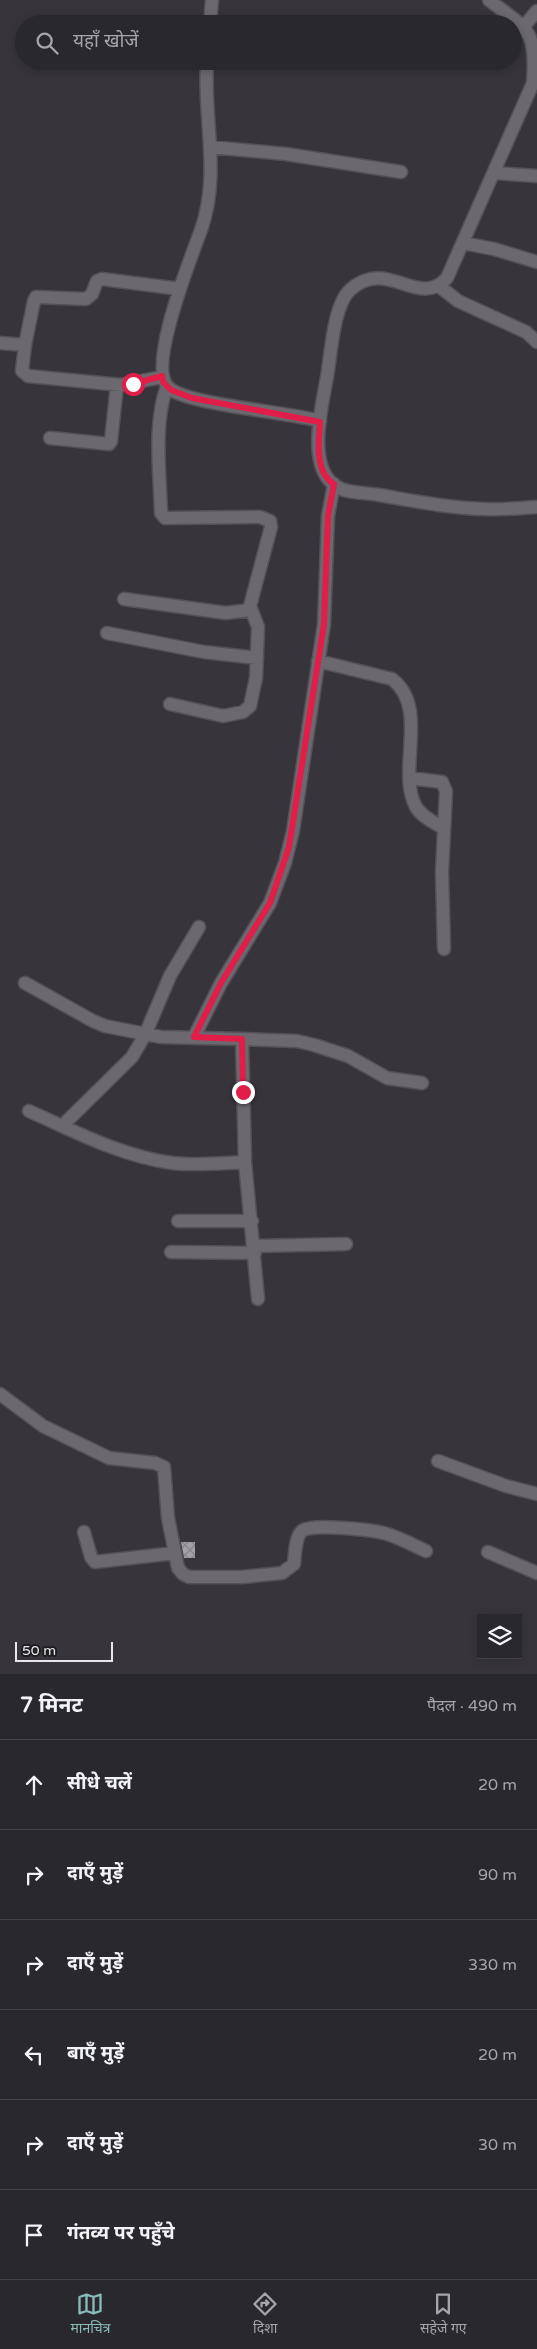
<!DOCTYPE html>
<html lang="hi">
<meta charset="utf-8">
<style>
:root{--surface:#29282c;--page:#313034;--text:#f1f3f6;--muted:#a5a6a9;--line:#454448;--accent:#8bbbb9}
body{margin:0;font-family:"Varela Round","Noto Sans Devanagari",sans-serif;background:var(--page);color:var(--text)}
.controls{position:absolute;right:15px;bottom:15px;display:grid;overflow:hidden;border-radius:0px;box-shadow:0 2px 8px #0003}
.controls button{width:45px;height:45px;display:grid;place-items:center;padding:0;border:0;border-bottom:1px solid var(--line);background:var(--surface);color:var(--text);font:25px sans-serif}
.scale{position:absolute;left:15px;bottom:12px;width:98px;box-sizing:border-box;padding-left:5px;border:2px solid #e8e7eb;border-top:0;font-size:14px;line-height:18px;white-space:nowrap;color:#e8e7eb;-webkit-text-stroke:4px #1e1d20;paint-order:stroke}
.stop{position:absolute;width:15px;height:15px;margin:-11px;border:4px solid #e11d48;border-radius:50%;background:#fff}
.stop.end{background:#e11d48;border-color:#fff;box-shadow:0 1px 5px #0008}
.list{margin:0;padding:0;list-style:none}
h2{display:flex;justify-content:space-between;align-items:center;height:65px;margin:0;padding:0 20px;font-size:21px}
h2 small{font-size:16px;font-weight:400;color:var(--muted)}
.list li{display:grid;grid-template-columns:32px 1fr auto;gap:15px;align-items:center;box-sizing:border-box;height:90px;padding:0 20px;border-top:1px solid var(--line)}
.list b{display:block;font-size:19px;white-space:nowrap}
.list em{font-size:16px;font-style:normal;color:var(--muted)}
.icon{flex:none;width:28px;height:28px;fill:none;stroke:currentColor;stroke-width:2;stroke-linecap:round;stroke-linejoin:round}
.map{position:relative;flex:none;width:537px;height:1674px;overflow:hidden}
.search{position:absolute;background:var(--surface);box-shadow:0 2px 8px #0003;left:15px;right:15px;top:15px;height:55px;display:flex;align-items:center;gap:12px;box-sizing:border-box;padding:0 18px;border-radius:28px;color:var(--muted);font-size:19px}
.sheet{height:605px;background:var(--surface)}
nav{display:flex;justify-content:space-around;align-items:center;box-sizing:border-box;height:70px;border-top:1px solid var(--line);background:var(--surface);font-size:14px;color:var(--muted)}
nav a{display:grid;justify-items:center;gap:2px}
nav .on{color:var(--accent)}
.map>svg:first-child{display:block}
.building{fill:url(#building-cross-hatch)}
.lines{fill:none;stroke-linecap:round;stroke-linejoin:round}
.minor-casing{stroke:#535156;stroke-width:15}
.minor{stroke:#6b686f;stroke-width:12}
.route{stroke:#e11d48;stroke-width:6}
</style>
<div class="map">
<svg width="537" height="1674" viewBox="0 0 537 1674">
<defs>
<pattern id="building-cross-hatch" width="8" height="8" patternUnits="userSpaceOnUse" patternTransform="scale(1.25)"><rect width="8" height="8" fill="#a3a1a8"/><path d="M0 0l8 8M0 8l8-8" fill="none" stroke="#87858b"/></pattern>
</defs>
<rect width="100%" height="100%" fill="#37353b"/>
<!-- building -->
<path class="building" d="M 181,1542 L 195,1542 L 195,1558 L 184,1558 Z"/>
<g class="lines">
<defs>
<path id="minor" d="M 489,0 C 527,30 537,27 533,83 L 447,278 C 418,310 387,256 350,290 C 333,306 331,355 327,377 C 322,405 309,457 329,480 C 332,484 338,487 341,489 C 352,493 367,493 379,495 C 414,501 449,508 484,509 C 502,510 519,508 537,507
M 210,24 L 212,0
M 525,25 L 537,11
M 207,61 C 203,119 221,173 201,230 C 191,258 146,368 169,388 C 188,405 289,412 320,421
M 210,147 L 286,154 L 401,172
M 495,173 L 537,176
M 463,243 L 494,249 L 537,262
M 439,286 L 458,301 L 526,332 L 537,342
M 0,343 L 25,345 L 22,371 L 28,376 L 121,385 L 162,377
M 25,345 L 34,301 L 36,297 L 86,299 L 92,294 L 97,281 L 102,279 L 180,289
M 167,386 C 153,425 160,473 161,513 L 165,518 L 260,517 L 270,521 L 271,527 L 250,606 L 258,627 L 256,678 L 250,706 L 243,712 L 223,716 L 170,704
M 50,438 L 109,444 L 111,441 L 117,385
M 124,599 L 226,613 L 250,610
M 107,633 L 204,652 L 257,658
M 318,661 L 392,679 C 430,708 396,771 416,807 C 421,816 435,823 443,828
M 410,778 L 442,782 L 446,791 L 442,872 L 444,949
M 25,983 L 93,1021 L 105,1026 L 161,1037 L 242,1039 L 245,1162 L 258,1299
M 194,1037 L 221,983 L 270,903 L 285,863 L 293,831 L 324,624 L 328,516 L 334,484
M 242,1039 L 297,1041 L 314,1045 L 348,1056 L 387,1078 L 422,1083
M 29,1111 C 76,1132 121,1156 172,1163 C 196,1166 221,1163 245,1162
M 62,1126 L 132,1057 L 145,1035 L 170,976 L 199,927
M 178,1221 L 252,1221
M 254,1246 L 346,1244
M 171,1252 L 255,1253
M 0,1394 L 43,1426 L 109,1458 L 155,1463 L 164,1467 L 168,1518 L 178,1568 L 183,1574 L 189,1577 L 242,1577 L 282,1573 L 294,1564 C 295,1555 295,1537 302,1531 C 310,1523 375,1530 387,1534 C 400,1538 413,1545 426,1551
M 438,1461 L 506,1486 L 537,1494
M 84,1532 L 91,1557 L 95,1562 L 175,1553
M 488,1552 L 537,1573"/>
</defs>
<!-- minor casing -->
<use href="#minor" class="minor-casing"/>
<!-- minor -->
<use href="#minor" class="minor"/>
</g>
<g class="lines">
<!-- route -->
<path class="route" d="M 133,384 L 162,376 L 163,382 L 171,390 L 192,398 L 320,422 C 319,441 314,472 334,484 L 328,516 L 324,624 L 289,847 L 270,903 L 221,983 L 194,1037 L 242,1039 L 243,1092"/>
</g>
</svg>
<div class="controls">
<button><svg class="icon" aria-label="layers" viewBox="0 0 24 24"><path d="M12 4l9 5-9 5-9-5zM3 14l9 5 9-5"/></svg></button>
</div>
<div class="scale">50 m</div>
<div class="stop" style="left:133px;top:384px"></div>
<div class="stop end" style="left:243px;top:1092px"></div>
<div class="search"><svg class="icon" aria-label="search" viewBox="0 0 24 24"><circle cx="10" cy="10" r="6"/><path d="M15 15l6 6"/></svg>यहाँ खोजें</div>
</div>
<section class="sheet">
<h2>7 मिनट<small>पैदल · 490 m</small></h2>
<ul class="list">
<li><svg class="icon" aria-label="ahead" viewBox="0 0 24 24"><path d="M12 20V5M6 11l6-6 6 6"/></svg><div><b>सीधे चलें</b></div><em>20 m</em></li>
<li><svg class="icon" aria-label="right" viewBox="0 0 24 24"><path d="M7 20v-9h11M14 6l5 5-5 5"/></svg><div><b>दाएँ मुड़ें</b></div><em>90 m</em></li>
<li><svg class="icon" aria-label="right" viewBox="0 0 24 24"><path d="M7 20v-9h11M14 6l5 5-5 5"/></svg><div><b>दाएँ मुड़ें</b></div><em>330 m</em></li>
<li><svg class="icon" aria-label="left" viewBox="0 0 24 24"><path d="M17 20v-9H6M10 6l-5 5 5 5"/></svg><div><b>बाएँ मुड़ें</b></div><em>20 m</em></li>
<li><svg class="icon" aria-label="right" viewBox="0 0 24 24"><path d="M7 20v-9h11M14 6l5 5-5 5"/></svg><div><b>दाएँ मुड़ें</b></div><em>30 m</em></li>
<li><svg class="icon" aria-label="arrive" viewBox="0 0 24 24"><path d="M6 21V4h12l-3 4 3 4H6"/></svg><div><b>गंतव्य पर पहुँचे</b></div></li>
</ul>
</section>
<nav>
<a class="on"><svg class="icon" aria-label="map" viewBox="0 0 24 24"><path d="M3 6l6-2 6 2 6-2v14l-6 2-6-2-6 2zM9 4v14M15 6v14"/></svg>मानचित्र</a>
<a><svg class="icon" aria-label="directions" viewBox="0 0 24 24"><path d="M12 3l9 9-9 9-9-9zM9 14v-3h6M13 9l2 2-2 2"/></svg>दिशा</a>
<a><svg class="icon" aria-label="saved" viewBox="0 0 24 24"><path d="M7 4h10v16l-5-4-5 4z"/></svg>सहेजे गए</a>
</nav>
